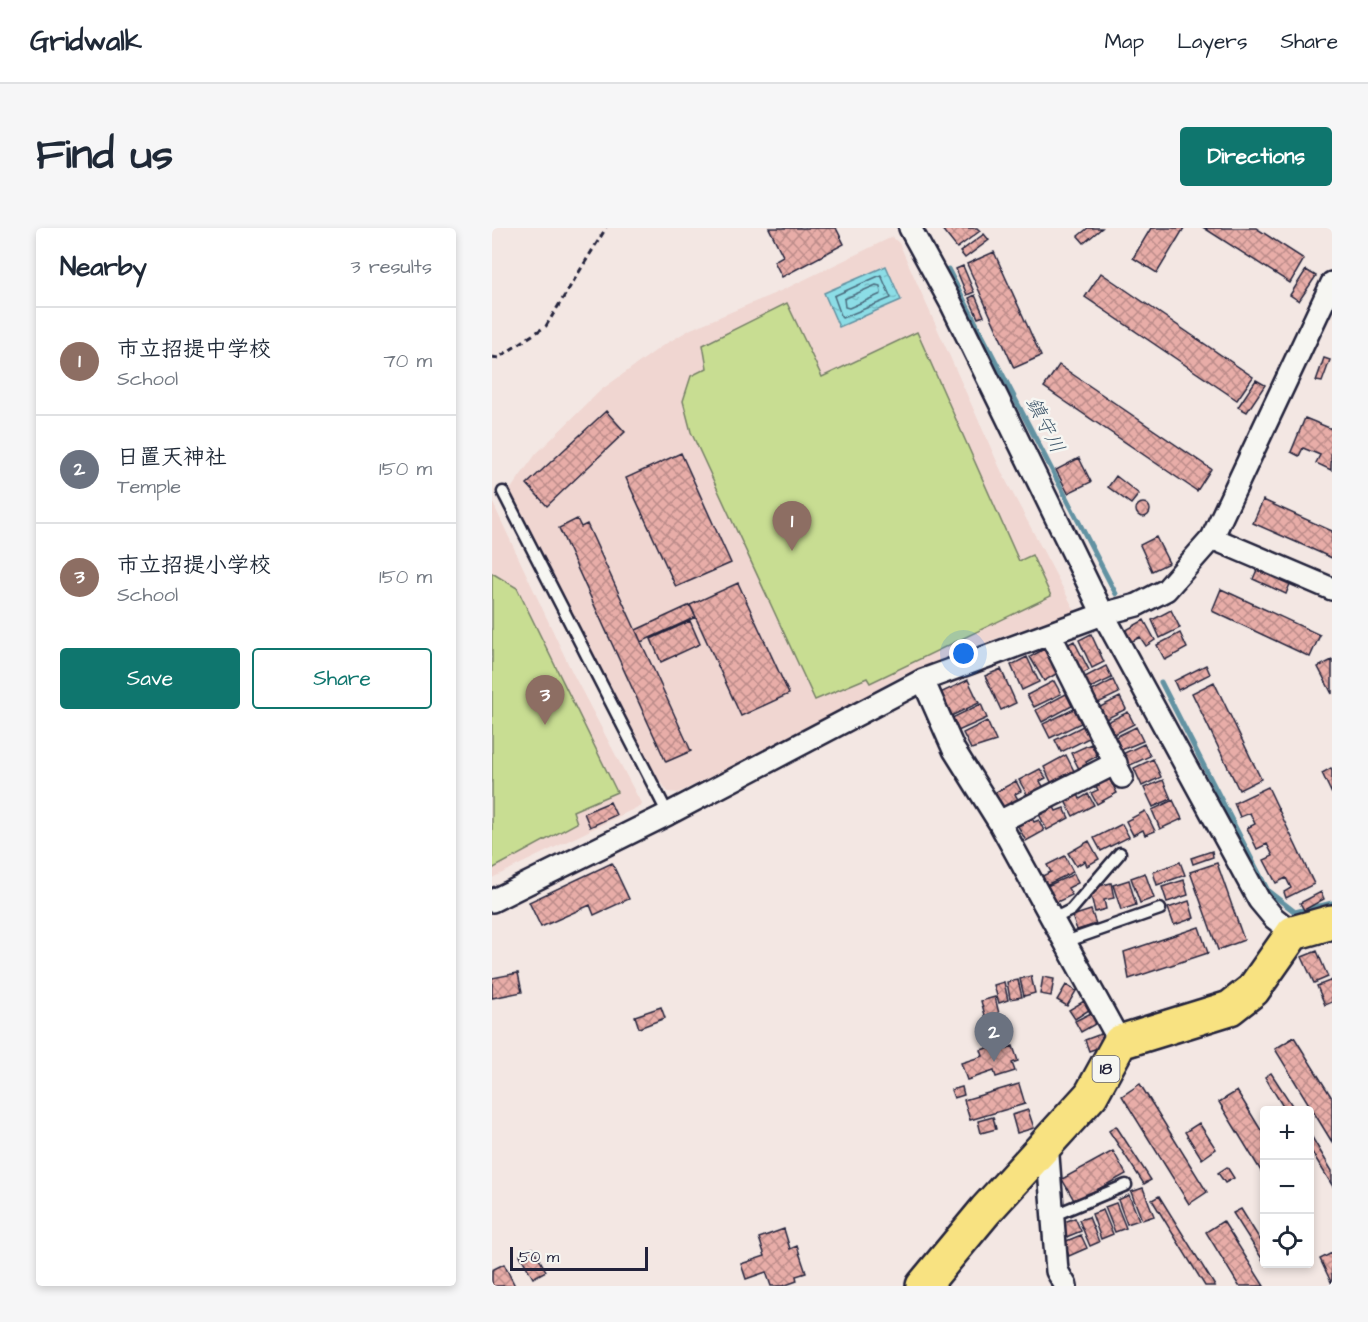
<!DOCTYPE html>
<meta charset="utf-8">
<style>
:root{--surface:#fff;--page:#f6f6f7;--text:#1f2937;--muted:#747a83;--line:#e0e1e3;--accent:#0f766e}
body{margin:0;font-family:"Architects Daughter","Klee One",sans-serif;background:var(--page);color:var(--text)}
.controls{position:absolute;right:18px;bottom:18px;display:grid;overflow:hidden;border-radius:6px;box-shadow:0 3px 9px #0003}
.controls button{width:54px;height:54px;display:grid;place-items:center;padding:0;border:0;border-bottom:2px solid var(--line);background:var(--surface);color:var(--text);font:30px sans-serif}
.scale{position:absolute;left:18px;bottom:15px;width:138px;box-sizing:border-box;padding-left:6px;border:3px solid #22223b;border-top:0;font-size:16px;line-height:21px;white-space:nowrap;color:#22223b;-webkit-text-stroke:4px #f6f6f2;paint-order:stroke}
.you{position:absolute;left:472px;top:426px;width:21px;height:21px;margin:-15px;border:4px solid #fff;border-radius:50%;background:#1a73e8;box-shadow:0 0 0 9px #1a73e833}
.badge{display:grid;place-items:center;width:39px;height:39px;border-radius:50%;background:var(--accent);color:#fff;font-size:20px;font-weight:700}
.pin{position:absolute;translate:-50% -50px;filter:drop-shadow(0 2px 3px #0008)}
.pin::after{content:'';position:absolute;top:32px;width:21px;height:18px;background:inherit;clip-path:polygon(0 0,100% 0,50% 100%)}
.list{margin:0;padding:0;list-style:none}
h2{display:flex;justify-content:space-between;align-items:center;height:78px;margin:0;padding:0 24px;font-size:26px}
h2 small{font-size:20px;font-weight:400;color:var(--muted)}
.list li{display:grid;grid-template-columns:39px 1fr auto;gap:18px;align-items:center;box-sizing:border-box;height:108px;padding:0 24px;border-top:2px solid var(--line)}
.list b{display:block;font-size:22px;white-space:nowrap}
.list p{margin:0;font-size:20px;white-space:nowrap;color:var(--muted)}
.list em{font-size:20px;font-style:normal;color:var(--muted)}
.actions{display:flex;gap:12px;padding:18px 24px}
.actions a{flex:1;padding:14px 0;border:2px solid var(--accent);border-radius:6px;text-align:center;font-size:21px;color:var(--accent)}
.actions .main{background:var(--accent);color:#fff}
.icon{flex:none;width:33px;height:33px;fill:none;stroke:currentColor;stroke-width:2;stroke-linecap:round;stroke-linejoin:round}
.map{position:relative;flex:none;width:840px;height:1058px;overflow:hidden;border-radius:6px}
header{display:flex;align-items:center;gap:36px;box-sizing:border-box;height:84px;padding:0 30px;background:var(--surface);border-bottom:2px solid var(--line)}
header strong{font-size:28px}
nav{display:flex;gap:33px;margin-inline-start:auto;font-size:21px}
.intro{display:flex;align-items:center;justify-content:space-between;box-sizing:border-box;height:144px;padding:0 36px}
h1{margin:0;font-size:42px}
.button{padding:15px 27px;border-radius:6px;background:var(--accent);color:#fff;font-size:21px;font-weight:700}
main{display:flex;gap:36px;padding:0 36px}
aside{flex:1;background:var(--surface);border-radius:6px;box-shadow:0 3px 9px #0003}
.map>svg:first-child{display:block}
.built{fill:#f0d6d1}
.garden{fill:#c8dd92;stroke:#758066;stroke-width:1.5}
.water{fill:url(#water-ripples);stroke:#6292a2;stroke-width:1.5}
.lines{fill:none;stroke-linecap:round;stroke-linejoin:round}
.shore{stroke:#4c6d7f;stroke-width:1.5}
.stream{stroke:#6292a2;stroke-width:5}
.building{fill:url(#building-cross-hatch);stroke:#22223b;stroke-width:1.5}
.lane-casing{stroke:#22223b;stroke-width:15}
.street-casing{stroke:#22223b;stroke-width:26}
.primary-casing{stroke:#22223b;stroke-width:38}
.path{stroke:#22223b;stroke-width:3;stroke-dasharray:6 4.5;stroke-linecap:butt}
.lane{stroke:#f6f6f2;stroke-width:10}
.street{stroke:#f6f6f2;stroke-width:21}
.primary{stroke:#f8e281;stroke-width:33}
.labels{text-anchor:middle;dominant-baseline:central;stroke-width:5;stroke-linejoin:round;paint-order:stroke}
.shield{fill:#f6f6f2;stroke:#626272;stroke-width:1.5}
.shield-label{font-size:16px;font-weight:bold;fill:#22223b}
.water-label{font-size:20px;font-style:italic;fill:#425a6e;stroke:#f6f6f2}
</style>
<header>
<strong>Gridwalk</strong>
<nav><a>Map</a><a>Layers</a><a>Share</a></nav>
</header>
<div class="intro"><h1>Find us</h1><a class="button">Directions</a></div>
<main>
<aside>
<h2>Nearby<small>3 results</small></h2>
<ul class="list">
<li><span class="badge" style="background:#8d6e63">1</span><div><b>市立招提中学校</b><p>School</p></div><em>70 m</em></li>
<li><span class="badge" style="background:#6b7280">2</span><div><b>日置天神社</b><p>Temple</p></div><em>150 m</em></li>
<li><span class="badge" style="background:#8d6e63">3</span><div><b>市立招提小学校</b><p>School</p></div><em>150 m</em></li>
</ul>
<div class="actions"><a class="main">Save</a><a>Share</a></div>
</aside>
<div class="map">
<svg width="840" height="1058" viewBox="0 0 840 1058">
<defs>
<pattern id="water-ripples" width="26" height="14" patternUnits="userSpaceOnUse" patternTransform="scale(1.5)"><rect width="26" height="14" fill="#8cdde6"/><path d="M2 4q2-2 4 0t4 0M15 11q2-2 4 0t4 0" fill="none" stroke="#78bdc6"/></pattern>
<pattern id="building-cross-hatch" width="8" height="8" patternUnits="userSpaceOnUse" patternTransform="scale(1.5)"><rect width="8" height="8" fill="#e8ada8"/><path d="M0 0l8 8M0 8l8-8" fill="none" stroke="#bc8c8a"/></pattern>
</defs>
<rect width="100%" height="100%" fill="#f3e7e3"/>
<filter id="ink" filterUnits="userSpaceOnUse"><feTurbulence type="fractalNoise" baseFrequency=".0167" numOctaves="2"/><feDisplacementMap in="SourceGraphic" scale="12" xChannelSelector="R" yChannelSelector="G"/><feConvolveMatrix kernelMatrix="1 2 1 2 8 2 1 2 1" color-interpolation-filters="sRGB"/></filter>
<g filter="url(#ink)">
<!-- built -->
<path class="built" d="M 400,9 L 407,15 L 511,247 L 583,383 L 478,420 L 411,447 L 294,512 L 186,565 L 176,564 L 153,532 L 18,262 L 44,226 L 109,162 L 170,118 L 199,101 L 293,61 Z
M 0,273 L 80,444 L 150,577 L 0,650 Z"/>
<!-- garden -->
<path class="garden" d="M 295,75 L 330,149 L 425,104 L 527,333 L 540,327 L 559,368 L 378,455 L 375,450 L 323,472 L 199,204 L 191,173 L 199,148 L 215,140 L 211,117 Z
M 0,345 L 25,360 L 125,564 L 81,583 L 85,595 L 0,641 Z"/>
<!-- water -->
<path class="water" d="M 394,38 L 409,72 L 347,99 L 332,65 Z"/>
<g class="lines">
<!-- shore -->
<path class="shore" d="M 389,47 L 399,70 L 350,90 L 342,68 Z
M 384,57 L 388,58 L 389,66 L 357,80 L 353,79 L 352,71 Z"/>
<!-- stream -->
<path class="stream" d="M 456,41 L 624,366
M 669,454 L 776,663 L 803,684 L 840,675"/>
</g>
<!-- building -->
<path class="building" d="M 277,0 L 344,0 L 352,16 L 290,49 L 282,33 L 291,28 Z
M 449,0 L 485,0 L 488,3 L 465,20 Z
M 596,0 L 610,0 L 592,15 L 586,8 Z
M 659,0 L 692,0 L 665,45 L 641,30 Z
M 712,0 L 764,0 L 812,31 L 798,55 Z
M 492,6 L 497,12 L 473,30 L 468,24 Z
M 502,24 L 549,128 L 522,140 L 475,36 Z
M 471,38 L 482,64 L 475,67 L 464,41 Z
M 814,42 L 824,48 L 807,73 L 798,67 Z
M 609,45 L 761,149 L 745,172 L 593,69 Z
M 483,67 L 492,88 L 486,90 L 477,70 Z
M 832,130 L 838,132 L 830,154 L 824,153 Z
M 567,137 L 719,241 L 705,263 L 552,159 Z
M 764,152 L 773,157 L 755,184 L 746,179 Z
M 114,183 L 133,204 L 55,278 L 35,256 Z
M 813,190 L 840,201 L 839,242 L 824,235 L 828,227 L 811,220 L 807,228 L 799,224 Z
M 189,225 L 239,335 L 184,359 L 134,250 Z
M 587,230 L 599,254 L 576,265 L 564,242 Z
M 624,248 L 647,266 L 639,276 L 616,259 Z
M 771,272 L 840,303 L 840,330 L 761,295 Z
M644 282a7 7 0 1 1 14 0a7 7 0 1 1-14 0Z
M 85,291 L 89,299 L 95,296 L 199,523 L 174,534 L 67,300 Z
M 664,309 L 677,335 L 660,343 L 648,317 Z
M 767,337 L 800,351 L 794,366 L 761,351 Z
M 246,355 L 297,466 L 249,488 L 198,377 Z
M 729,361 L 828,407 L 818,429 L 720,383 Z
M 198,377 L 204,389 L 149,414 L 144,402 Z
M 679,382 L 688,400 L 668,410 L 660,392 Z
M 652,392 L 663,412 L 654,418 L 648,409 L 635,416 L 629,405 Z
M 198,393 L 208,416 L 169,434 L 159,411 Z
M 688,405 L 695,420 L 673,432 L 665,417 Z
M 599,406 L 612,434 L 600,440 L 587,412 Z
M 582,413 L 597,442 L 586,448 L 571,419 Z
M 552,421 L 566,445 L 552,453 L 538,429 Z
M 535,429 L 547,454 L 530,462 L 519,437 Z
M 840,432 L 840,466 L 826,439 Z
M 714,437 L 718,446 L 686,462 L 682,453 Z
M 614,438 L 620,450 L 596,461 L 591,450 Z
M 509,441 L 524,475 L 509,482 L 493,448 Z
M 476,452 L 487,475 L 459,488 L 448,465 Z
M 621,452 L 627,465 L 604,476 L 598,464 Z
M 562,453 L 569,466 L 542,479 L 535,467 Z
M 722,454 L 769,551 L 747,562 L 700,465 Z
M 574,466 L 580,478 L 550,494 L 544,482 Z
M 628,469 L 634,481 L 612,492 L 606,480 Z
M 489,476 L 495,490 L 466,503 L 460,490 Z
M 582,481 L 589,495 L 558,510 L 551,496 Z
M 636,484 L 642,496 L 619,508 L 613,495 Z
M 495,493 L 504,513 L 479,521 L 471,505 Z
M 591,498 L 597,510 L 569,524 L 563,512 Z
M 644,499 L 651,513 L 627,523 L 621,510 Z
M 599,516 L 605,528 L 594,534 L 596,538 L 588,543 L 579,525 Z
M 652,516 L 658,528 L 634,539 L 628,527 Z
M 574,527 L 583,545 L 560,556 L 552,539 Z
M 661,531 L 669,549 L 650,558 L 642,540 Z
M 839,540 L 840,542 L 840,566 L 830,545 Z
M 548,541 L 554,550 L 548,553 L 553,562 L 537,570 L 527,552 Z
M 615,546 L 625,565 L 605,576 L 599,565 L 606,562 L 601,553 Z
M 671,552 L 679,571 L 661,579 L 652,560 Z
M 524,553 L 529,563 L 523,566 L 528,575 L 512,584 L 502,565 Z
M 776,559 L 822,656 L 794,670 L 792,664 L 799,660 L 794,650 L 784,655 L 772,632 L 781,628 L 775,616 L 765,621 L 755,600 L 763,596 L 758,585 L 748,589 L 742,575 Z
M 585,564 L 588,571 L 596,566 L 602,577 L 581,588 L 572,571 Z
M 681,572 L 690,591 L 668,601 L 660,582 Z
M 118,574 L 124,587 L 98,599 L 92,585 Z
M 561,577 L 564,583 L 572,580 L 577,590 L 555,602 L 546,584 Z
M 653,583 L 663,603 L 653,607 L 651,602 L 641,607 L 634,593 Z
M 540,590 L 542,594 L 547,592 L 552,603 L 534,613 L 526,598 Z
M 630,596 L 637,609 L 609,623 L 602,610 Z
M 597,613 L 607,631 L 595,638 L 593,633 L 584,638 L 576,625 Z
M 720,623 L 721,629 L 701,636 L 699,630 Z
M 573,628 L 581,644 L 552,658 L 548,649 L 559,644 L 555,637 Z
M 688,634 L 693,647 L 665,657 L 661,644 Z
M 120,635 L 137,671 L 102,687 L 98,677 L 49,699 L 37,674 Z
M 725,635 L 752,712 L 726,722 L 698,644 Z
M 653,645 L 662,670 L 648,675 L 639,650 Z
M 582,646 L 586,655 L 576,660 L 580,667 L 563,675 L 555,658 Z
M 637,652 L 644,677 L 629,682 L 621,657 Z
M 692,652 L 696,667 L 675,674 L 670,659 Z
M 619,655 L 622,670 L 612,672 L 614,681 L 603,684 L 599,668 L 607,658 Z
M 829,664 L 832,671 L 812,682 L 808,675 Z
M 697,673 L 702,690 L 682,697 L 676,680 Z
M 599,682 L 604,696 L 585,702 L 580,688 Z
M 707,699 L 716,725 L 637,751 L 632,724 Z
M 825,723 L 836,749 L 822,755 L 810,729 Z
M 26,745 L 30,764 L 0,770 L 0,750 Z
M 539,748 L 543,765 L 532,768 L 528,751 Z
M 551,749 L 562,751 L 559,768 L 548,766 Z
M 526,752 L 530,769 L 518,771 L 515,754 Z
M 840,752 L 840,774 L 833,777 L 825,758 Z
M 512,754 L 516,772 L 507,775 L 502,757 Z
M 574,757 L 584,763 L 575,778 L 565,772 Z
M 503,769 L 510,798 L 497,801 L 489,773 Z
M 592,773 L 597,782 L 583,791 L 577,782 Z
M 169,779 L 173,790 L 147,800 L 143,788 Z
M 599,785 L 605,795 L 589,804 L 583,793 Z
M 609,806 L 614,817 L 597,823 L 593,812 Z
M 802,809 L 840,870 L 840,914 L 783,821 Z
M 511,815 L 513,821 L 521,818 L 526,833 L 520,835 L 523,843 L 504,849 L 502,843 L 475,852 L 469,835 L 491,828 L 489,822 Z
M 779,845 L 803,882 L 793,882 L 773,849 Z
M 527,856 L 533,876 L 478,892 L 472,872 Z
M 648,856 L 715,964 L 697,976 L 630,868 Z
M 470,859 L 472,867 L 462,870 L 459,862 Z
M 745,863 L 772,907 L 772,948 L 727,874 Z
M 536,882 L 542,900 L 525,905 L 520,887 Z
M 501,889 L 504,901 L 489,905 L 486,893 Z
M 707,895 L 724,921 L 710,931 L 693,904 Z
M 624,898 L 659,952 L 652,956 L 617,903 Z
M 818,906 L 840,943 L 840,957 L 818,921 Z
M 621,923 L 634,946 L 583,974 L 570,951 Z
M 735,939 L 742,950 L 733,955 L 726,945 Z
M 651,960 L 662,988 L 650,992 L 639,964 Z
M 637,967 L 647,992 L 635,996 L 626,972 Z
M 667,968 L 723,1058 L 713,1058 L 660,972 Z
M 624,975 L 634,1000 L 623,1004 L 613,979 Z
M 749,981 L 772,1018 L 772,1034 L 741,985 Z
M 611,982 L 621,1006 L 609,1011 L 600,986 Z
M 597,989 L 607,1014 L 598,1018 L 587,992 Z
M 583,990 L 589,1003 L 572,1010 L 567,996 Z
M 731,993 L 772,1058 L 747,1058 L 714,1004 Z
M 292,1001 L 298,1021 L 305,1018 L 314,1045 L 304,1048 L 305,1053 L 291,1058 L 279,1058 L 274,1044 L 254,1051 L 249,1036 L 273,1028 L 267,1010 Z
M 589,1007 L 595,1020 L 577,1028 L 572,1014 Z
M 41,1020 L 54,1043 L 41,1050 L 28,1027 Z
M 840,1025 L 840,1056 L 828,1031 Z
M 12,1036 L 23,1058 L 0,1058 L 0,1042 Z"/>
<g class="lines">
<defs>
<path id="lane" d="M 11,264 L 176,586
M 561,691 L 579,682 L 628,625
M 573,714 L 668,681
M 560,988 L 634,957"/>
<path id="street" d="M 418,0 L 459,75 L 611,386 L 767,672 L 782,690 L 801,705
M 720,310 L 840,361
M 558,406 L 630,549
M 431,452 L 462,522 L 507,594 L 628,814
M 507,594 L 624,535
M 0,673 L 176,586 L 431,452 L 611,386 L 645,377 L 674,362 L 720,310 L 840,55
M 555,915 L 565,1043 L 574,1058"/>
<path id="primary" d="M 431,1058 L 494,982 L 599,867 L 628,814 L 738,780 L 761,762 L 801,705 L 840,694"/>
</defs>
<!-- lane casing -->
<use href="#lane" class="lane-casing"/>
<!-- street casing -->
<use href="#street" class="street-casing"/>
<!-- primary casing -->
<use href="#primary" class="primary-casing"/>
<!-- path -->
<path class="path" d="M 0,129 L 6,130 L 54,98 L 114,0"/>
<!-- lane -->
<use href="#lane" class="lane"/>
<!-- street -->
<use href="#street" class="street"/>
<!-- primary -->
<use href="#primary" class="primary"/>
</g>
</g>
<g class="labels">
<!-- shield labels -->
<rect class="shield" x="600.5" y="828" width="27" height="26" rx="4.5"/>
<g class="shield-label">
<text x="614" y="841">18</text>
</g>
<!-- water labels -->
<g class="water-label">
<text transform="translate(553 197) rotate(63)">鎮守川</text>
</g>
</g>
</svg>
<div class="controls">
<button>+</button>
<button>−</button>
<button><svg class="icon" aria-label="locate" viewBox="0 0 24 24"><circle cx="12" cy="12" r="6"/><path d="M12 2v4M12 18v4M2 12h4M18 12h4"/></svg></button>
</div>
<div class="scale">50 m</div>
<div class="you"></div>
<div class="pin badge" style="left:300px;top:323px;background:#8d6e63">1</div>
<div class="pin badge" style="left:502px;top:834px;background:#6b7280">2</div>
<div class="pin badge" style="left:53px;top:497px;background:#8d6e63">3</div>
</div>
</main>
